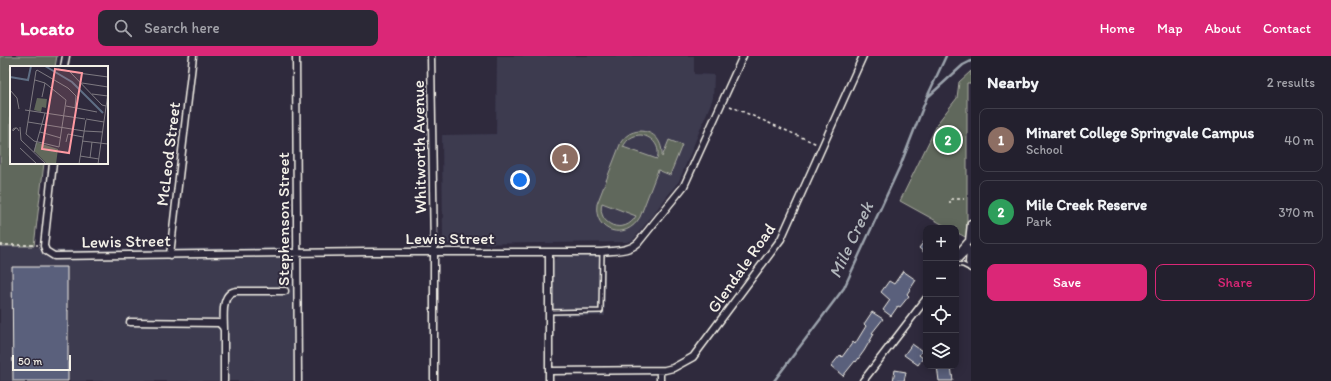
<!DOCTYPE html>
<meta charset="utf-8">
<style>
:root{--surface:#23202e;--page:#2b2836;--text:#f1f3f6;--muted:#a3a3aa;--line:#403e4a;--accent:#db2777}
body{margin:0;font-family:Itim,sans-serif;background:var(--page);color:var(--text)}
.controls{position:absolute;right:12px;bottom:12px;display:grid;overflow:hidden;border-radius:8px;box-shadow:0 2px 10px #0003}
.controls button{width:36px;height:36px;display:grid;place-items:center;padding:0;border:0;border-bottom:1px solid var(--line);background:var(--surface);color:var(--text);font:20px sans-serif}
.scale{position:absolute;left:12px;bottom:10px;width:59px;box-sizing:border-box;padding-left:4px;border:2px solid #f4f1e8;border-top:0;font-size:11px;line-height:14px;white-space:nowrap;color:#f4f1e8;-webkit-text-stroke:3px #2f2a3d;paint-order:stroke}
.you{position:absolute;left:520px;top:124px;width:14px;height:14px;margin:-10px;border:3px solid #fff;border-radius:50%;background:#1a73e8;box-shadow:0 0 0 6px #1a73e833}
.badge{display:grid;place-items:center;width:26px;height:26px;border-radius:50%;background:var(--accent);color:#fff;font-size:13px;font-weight:700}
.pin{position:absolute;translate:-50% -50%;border:2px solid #fff;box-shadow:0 1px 4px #0006}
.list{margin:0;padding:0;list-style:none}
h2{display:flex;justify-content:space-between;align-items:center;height:52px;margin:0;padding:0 16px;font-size:17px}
h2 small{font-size:13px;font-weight:400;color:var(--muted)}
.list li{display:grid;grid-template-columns:26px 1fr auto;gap:12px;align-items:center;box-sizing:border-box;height:64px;margin:0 8px 8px;padding:0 8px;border:1px solid var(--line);border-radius:8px}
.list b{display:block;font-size:15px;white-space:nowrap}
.list p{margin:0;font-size:13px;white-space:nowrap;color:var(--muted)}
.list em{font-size:13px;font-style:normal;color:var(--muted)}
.actions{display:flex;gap:8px;padding:12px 16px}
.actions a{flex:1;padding:9px 0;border:1px solid var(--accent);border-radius:8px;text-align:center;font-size:14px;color:var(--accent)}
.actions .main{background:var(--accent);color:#fff}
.icon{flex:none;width:22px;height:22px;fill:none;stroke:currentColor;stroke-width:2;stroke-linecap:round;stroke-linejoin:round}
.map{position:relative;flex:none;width:971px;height:325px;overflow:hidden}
header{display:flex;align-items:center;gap:24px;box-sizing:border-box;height:56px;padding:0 20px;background:var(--accent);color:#fff}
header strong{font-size:19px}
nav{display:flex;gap:22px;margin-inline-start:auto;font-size:14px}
.search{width:280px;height:36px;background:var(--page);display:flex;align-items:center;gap:10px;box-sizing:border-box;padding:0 14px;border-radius:8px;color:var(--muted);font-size:15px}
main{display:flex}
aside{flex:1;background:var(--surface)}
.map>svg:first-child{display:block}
.built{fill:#3c3a50}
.green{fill:#61685b;stroke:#aaaca2;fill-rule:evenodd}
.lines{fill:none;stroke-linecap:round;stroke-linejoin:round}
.stream{stroke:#9ba2ac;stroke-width:2.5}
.building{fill:#5a607c;stroke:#f4f1e8}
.service-casing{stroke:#f4f1e8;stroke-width:6}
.minor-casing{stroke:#f4f1e8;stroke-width:9}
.path{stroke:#f4f1e8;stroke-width:1.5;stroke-dasharray:3 3;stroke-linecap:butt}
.service{stroke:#2f2a3d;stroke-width:3}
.minor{stroke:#2f2a3d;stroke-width:6}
.labels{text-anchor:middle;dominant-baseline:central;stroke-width:4;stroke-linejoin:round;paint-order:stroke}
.street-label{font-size:17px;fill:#f4f1e8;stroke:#2f2a3d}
.water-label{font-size:18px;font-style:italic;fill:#b1b6bb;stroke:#2f2a3d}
.inset-river{fill:none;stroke:#5f6e84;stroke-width:2}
.inset-road{fill:none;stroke:#7e7a81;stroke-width:1}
.view{fill:#ff9aa2;fill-opacity:0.15;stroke:#ff9aa2;stroke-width:2}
.inset-edge{fill:none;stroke:#f4f1e8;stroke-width:2}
</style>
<header>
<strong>Locato</strong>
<div class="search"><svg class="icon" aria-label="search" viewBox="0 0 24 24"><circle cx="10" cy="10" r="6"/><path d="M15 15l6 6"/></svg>Search here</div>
<nav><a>Home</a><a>Map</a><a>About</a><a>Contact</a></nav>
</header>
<main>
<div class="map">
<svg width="971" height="325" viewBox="0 0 971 325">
<rect width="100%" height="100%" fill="#2f2a3d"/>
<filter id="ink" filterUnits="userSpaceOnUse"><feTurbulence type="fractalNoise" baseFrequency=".025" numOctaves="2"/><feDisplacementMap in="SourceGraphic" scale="8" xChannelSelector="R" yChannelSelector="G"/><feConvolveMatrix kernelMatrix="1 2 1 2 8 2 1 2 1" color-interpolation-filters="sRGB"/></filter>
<g filter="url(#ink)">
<!-- built -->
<path class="built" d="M 497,0 L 694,0 L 694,18 L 714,19 L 713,42 L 679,125 L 633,184 L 627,186 L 448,188 L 443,181 L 442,79 L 496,78 Z
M 0,190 L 33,190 L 57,194 L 302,191 L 303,325 L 0,325 Z
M 560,200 L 605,200 L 605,260 L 553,260 L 553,206 L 555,203 Z"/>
<!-- green -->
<path class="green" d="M 0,0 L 57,0 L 55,11 L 11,11 L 11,107 L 44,107 L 34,190 L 0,190 Z
M 971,15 L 971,27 L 967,27 L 967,182 L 956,176 L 956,172 L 949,172 L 900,145 L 939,65 L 957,42 L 959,26 Z
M 639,75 C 655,75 663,86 662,101 L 669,84 L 682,89 L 670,119 L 658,114 L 640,161 C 626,186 593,176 597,148 L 621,86 C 626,79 631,76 639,75 ZM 641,79 C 653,81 661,91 657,103 L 623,91 C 627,83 633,79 641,79 ZM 602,147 L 636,160 C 625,180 596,169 602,147 Z"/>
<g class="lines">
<!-- stream -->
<path class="stream" d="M 929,40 L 963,9 L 971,5
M 774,325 L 844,232 L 901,108 L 927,41 L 946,0"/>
</g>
<!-- building -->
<path class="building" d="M 926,183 L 926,198 L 919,192 Z
M 12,211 L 67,211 L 67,254 L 68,254 L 68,325 L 13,325 Z
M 903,215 L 916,224 L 907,238 L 909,240 L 900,251 L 898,250 L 891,260 L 883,254 L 890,244 L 881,236 L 889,225 L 894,228 Z
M 872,256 L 883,263 L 872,277 L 874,278 L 864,295 L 856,306 L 855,305 L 843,320 L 831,310 L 840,299 L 842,301 L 853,286 L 855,288 L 866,270 L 864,268 Z
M 912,288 L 922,295 L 919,299 L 923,302 L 918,309 L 904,299 Z
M 937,310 L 951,310 L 953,325 L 939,325 Z
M 895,314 L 906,316 L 904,325 L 893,325 Z"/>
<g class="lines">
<defs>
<path id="service" d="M 956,208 L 963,209 L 969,212
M 549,256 L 601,255 L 602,196"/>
<path id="minor" d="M 296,0 L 298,325
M 431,0 L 434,197 L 434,325
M 64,11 L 66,0
M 53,107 L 44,190 L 46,195 L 54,200 L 367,196 L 602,196 C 615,194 628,196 638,187 L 684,130 L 743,0
M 969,185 L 971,167
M 970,195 L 969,206 L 971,212
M 549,196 L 549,325
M 170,199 L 193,0
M 956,200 L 967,187
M 956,205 L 968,193
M 130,266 L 219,267 L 223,271 L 224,274 L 224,325
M 224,274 C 224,262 220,236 237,235 L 285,235
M 549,315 L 665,314 L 673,312 L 693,301 L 781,183 L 863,0
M 660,315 L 660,325
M 863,325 L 926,243"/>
</defs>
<!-- service casing -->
<use href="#service" class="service-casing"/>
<!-- minor casing -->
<use href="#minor" class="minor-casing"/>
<!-- path -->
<path class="path" d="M 730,50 L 817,88
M 950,148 L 950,143 L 964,143
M 0,189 L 38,189"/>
<!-- service -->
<use href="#service" class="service"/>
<!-- minor -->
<use href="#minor" class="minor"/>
</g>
</g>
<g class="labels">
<!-- street labels -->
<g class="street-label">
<text transform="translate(419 91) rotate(-91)">Whitworth Avenue</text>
<text transform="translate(168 98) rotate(-83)">McLeod Street</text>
<text transform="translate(283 163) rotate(-90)">Stephenson Street</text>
<text x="450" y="182">Lewis Street</text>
<text transform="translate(126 185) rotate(-1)">Lewis Street</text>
<text transform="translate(741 212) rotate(-55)">Glendale Road</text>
</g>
<!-- water labels -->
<g class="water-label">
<text transform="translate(851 184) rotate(-65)">Mile Creek</text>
</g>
</g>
<!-- overview -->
<g transform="translate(10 10)">
<rect width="98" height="98" fill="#2f2a3d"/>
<path d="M 27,32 L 37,33 L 36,42 L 32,41 L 31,46 L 24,44 ZM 26,76 L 48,83 L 46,98 L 37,98 L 24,85 Z" fill="#61685b"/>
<path class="inset-river" d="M 35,0 L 62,16 L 93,47M 0,11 L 18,14 L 21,0"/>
<path class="inset-road" d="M 48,3 L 60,5M 60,6 L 92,39 L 96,40M 61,6 L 98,11M 25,14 L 35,17 L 56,34 L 49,81 L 24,75 L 16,68 L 26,5 L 27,4 L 58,22 L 66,30 L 65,42M 72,17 L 98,21M 0,24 L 7,32 L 9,43M 82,28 L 98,30M 32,31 L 35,17M 56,40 L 87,46M 15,44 L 75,53M 76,53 L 94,56M 18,56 L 74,65M 10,61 L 11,74 L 36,98M 6,62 L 3,65 L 3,63 L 5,62 L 7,62 L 9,65M 74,65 L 93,66M 30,66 L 51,72M 72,75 L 98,78M 56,76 L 58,68 L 73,71M 10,82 L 27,98M 24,86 L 35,47M 70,90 L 89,93M 80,92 L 82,76M 69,98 L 76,54M 88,98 L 98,27"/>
<path class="view" d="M 45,3 L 72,7 L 59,87 L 32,83 Z"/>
<rect width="98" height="98" class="inset-edge"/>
</g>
</svg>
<div class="controls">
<button>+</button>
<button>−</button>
<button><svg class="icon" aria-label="locate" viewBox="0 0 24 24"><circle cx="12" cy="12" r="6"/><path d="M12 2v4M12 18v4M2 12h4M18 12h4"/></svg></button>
<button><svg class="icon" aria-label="layers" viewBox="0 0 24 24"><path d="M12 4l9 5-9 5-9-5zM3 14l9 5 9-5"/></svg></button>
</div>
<div class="scale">50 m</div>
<div class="you"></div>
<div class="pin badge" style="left:565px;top:102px;background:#8d6e63">1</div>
<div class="pin badge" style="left:948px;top:84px;background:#2e9e5b">2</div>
</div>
<aside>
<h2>Nearby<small>2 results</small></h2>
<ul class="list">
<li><span class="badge" style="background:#8d6e63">1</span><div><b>Minaret College Springvale Campus</b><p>School</p></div><em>40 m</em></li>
<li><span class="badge" style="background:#2e9e5b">2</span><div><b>Mile Creek Reserve</b><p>Park</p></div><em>370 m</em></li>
</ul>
<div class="actions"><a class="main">Save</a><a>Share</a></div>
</aside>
</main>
